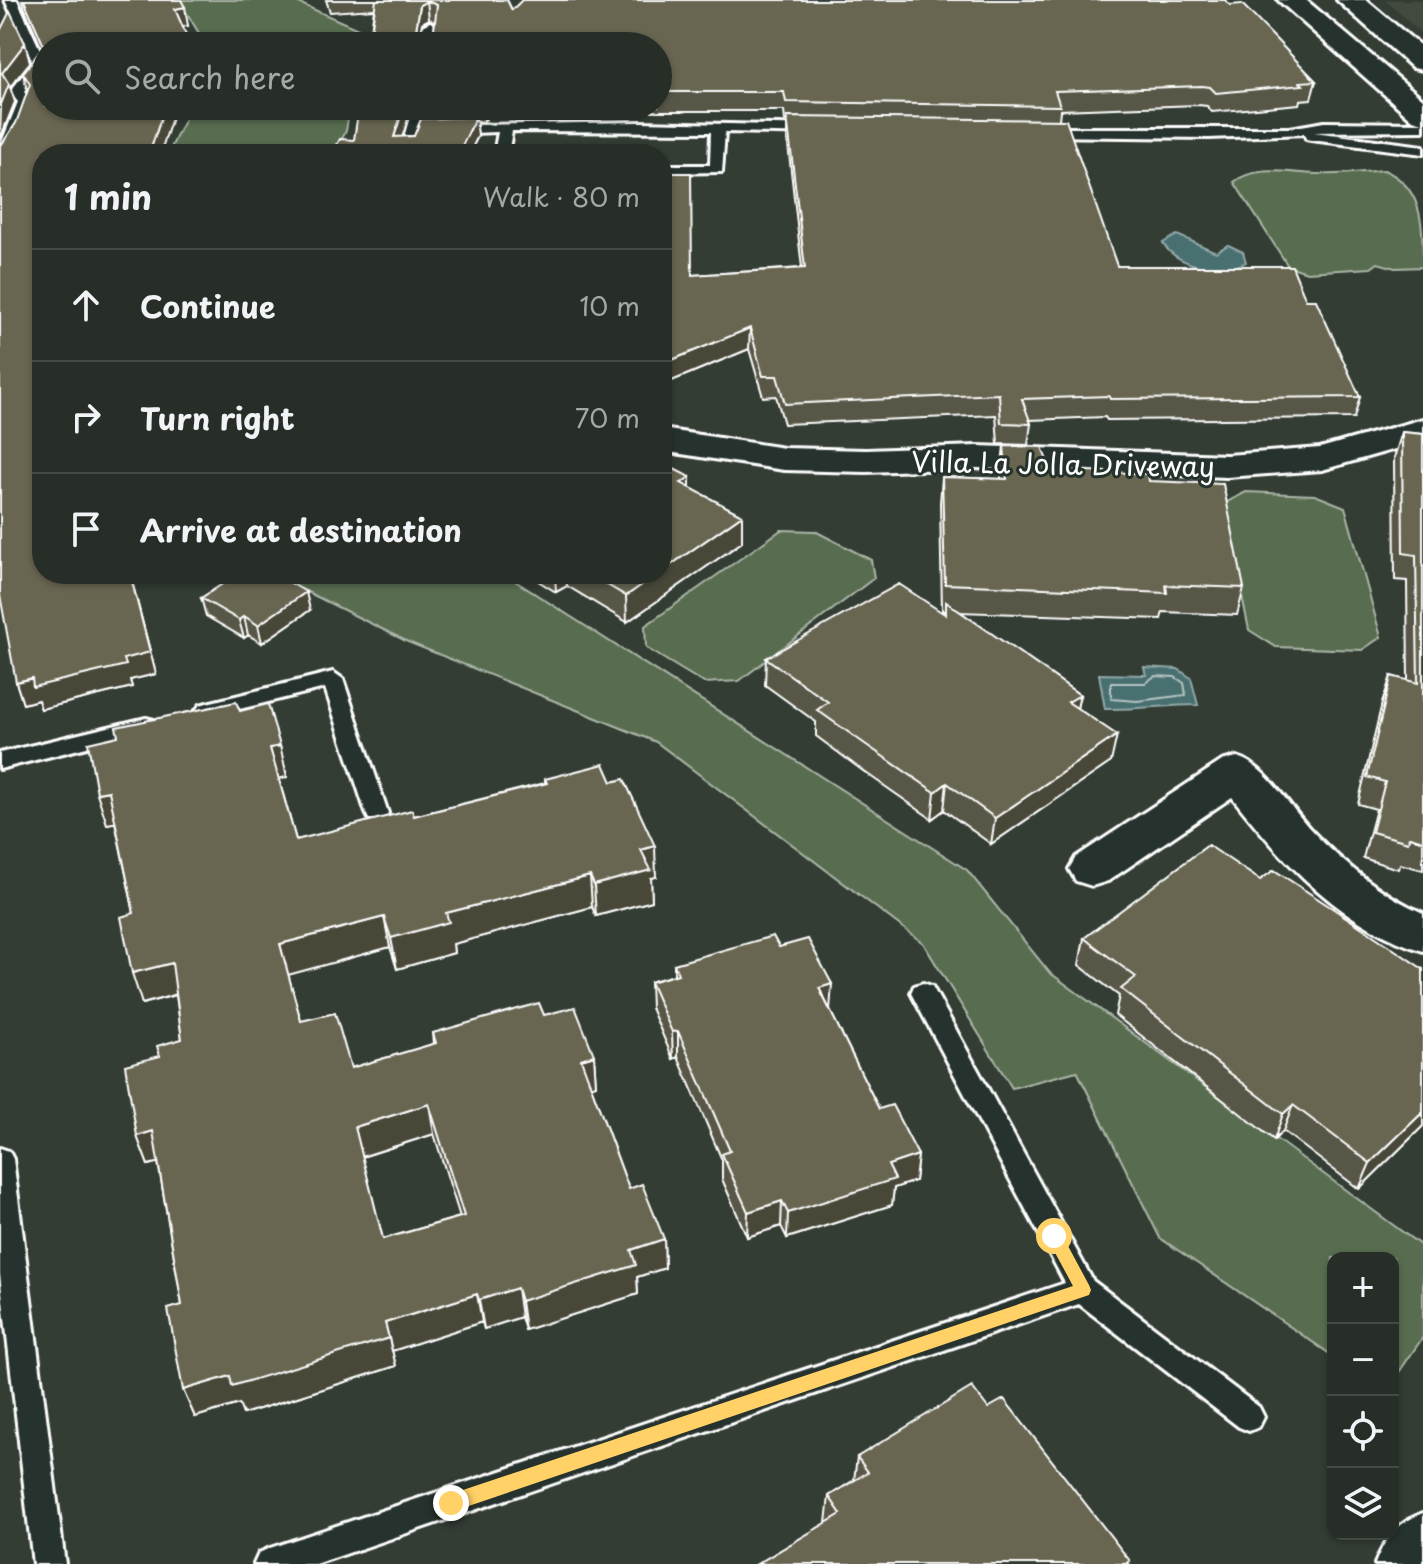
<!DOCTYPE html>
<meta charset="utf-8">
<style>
:root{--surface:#262e27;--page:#323a33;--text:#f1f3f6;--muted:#a4a8a7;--line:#424a44}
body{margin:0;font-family:"Playpen Sans",sans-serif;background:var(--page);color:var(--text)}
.controls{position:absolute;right:24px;bottom:24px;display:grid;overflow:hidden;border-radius:16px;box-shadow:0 2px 6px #0004}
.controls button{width:72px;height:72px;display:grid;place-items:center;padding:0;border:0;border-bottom:2px solid var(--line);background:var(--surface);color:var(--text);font:40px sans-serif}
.stop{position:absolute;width:24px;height:24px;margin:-18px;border:6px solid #ffd166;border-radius:50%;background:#fff}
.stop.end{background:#ffd166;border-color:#fff;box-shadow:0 2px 8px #0008}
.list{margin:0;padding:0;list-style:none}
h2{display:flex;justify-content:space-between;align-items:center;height:104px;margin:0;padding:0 32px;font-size:34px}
h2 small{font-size:26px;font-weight:400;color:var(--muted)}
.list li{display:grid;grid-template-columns:52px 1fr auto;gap:24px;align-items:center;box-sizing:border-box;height:112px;padding:0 32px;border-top:2px solid var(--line)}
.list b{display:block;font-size:30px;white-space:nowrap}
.list em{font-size:26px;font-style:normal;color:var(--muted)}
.icon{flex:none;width:44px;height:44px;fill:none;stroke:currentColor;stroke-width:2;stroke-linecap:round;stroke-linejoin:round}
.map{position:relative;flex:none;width:1423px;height:1564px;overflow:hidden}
.search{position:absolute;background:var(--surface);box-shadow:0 2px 6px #0004;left:32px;top:32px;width:640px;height:88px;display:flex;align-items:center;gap:20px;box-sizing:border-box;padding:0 28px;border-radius:44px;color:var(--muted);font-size:30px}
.panel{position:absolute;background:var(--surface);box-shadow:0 2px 6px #0004;left:32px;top:144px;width:640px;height:440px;border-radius:32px}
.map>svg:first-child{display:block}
.built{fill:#43493d}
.green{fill:#596d50;stroke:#acb6a8;stroke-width:2}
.water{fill:#4a6f6f;stroke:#92a9a9;stroke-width:2}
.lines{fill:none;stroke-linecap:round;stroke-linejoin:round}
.shore{stroke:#b7c5c5;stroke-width:2}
.lane-casing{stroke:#fff;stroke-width:6}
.street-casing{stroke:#fff;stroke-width:6}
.secondary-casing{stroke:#fff;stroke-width:6}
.lane{fill:#26332d;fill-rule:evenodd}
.street{fill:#26332d;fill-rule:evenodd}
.secondary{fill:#26332d;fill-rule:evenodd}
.wall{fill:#595746;stroke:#fff;stroke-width:2;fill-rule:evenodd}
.shaded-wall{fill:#484739;stroke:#fff;stroke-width:2}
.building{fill:#676551;stroke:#fff;stroke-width:2;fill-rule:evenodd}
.route{fill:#ffd166}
.labels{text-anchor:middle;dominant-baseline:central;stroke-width:6;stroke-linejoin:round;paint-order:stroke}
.street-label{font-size:28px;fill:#fff;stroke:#26332d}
</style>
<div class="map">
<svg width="1423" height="1564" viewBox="0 0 1423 1564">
<rect width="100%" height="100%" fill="#333d34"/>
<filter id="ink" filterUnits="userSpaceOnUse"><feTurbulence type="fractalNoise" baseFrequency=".0125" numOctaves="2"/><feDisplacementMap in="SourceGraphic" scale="16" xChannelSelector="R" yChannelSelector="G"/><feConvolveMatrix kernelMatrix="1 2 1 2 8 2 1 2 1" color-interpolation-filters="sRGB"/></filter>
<g filter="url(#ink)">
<!-- built -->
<path class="built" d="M 1385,0 L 1423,0 L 1423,35 L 1386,1 Z"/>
<!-- green -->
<path class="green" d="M 179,0 L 292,0 L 363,31 L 360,46 L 199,46 L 200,35 Z
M 191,106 L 350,106 L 346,131 L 334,154 L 168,154 Z
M 1384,170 C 1423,187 1423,224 1423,267 L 1395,268 L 1378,263 L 1371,268 L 1307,272 L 1288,266 L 1234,182 C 1257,164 1293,174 1320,174 C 1341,175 1363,172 1384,170 Z
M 1246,492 L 1315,495 L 1345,507 L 1381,637 L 1362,650 L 1276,647 L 1249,630 L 1223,504 Z
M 781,530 L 815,531 L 871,560 L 874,578 L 739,681 L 704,683 L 646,648 L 645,626 Z
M 271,574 L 504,574 L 967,870 L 1049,972 L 1423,1247 L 1423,1337 L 1393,1381 L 1393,1258 L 1333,1258 L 1333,1356 L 1160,1238 L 1077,1071 L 1012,1088 L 923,943 L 656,742 L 408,642 Z"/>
<!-- water -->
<path class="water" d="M 1177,235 L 1216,252 L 1228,245 L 1243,252 L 1246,262 C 1223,275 1176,267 1163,243 Z
M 1144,667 L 1178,669 L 1191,678 L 1198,705 C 1165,705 1137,710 1105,709 L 1099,674 L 1146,675 Z"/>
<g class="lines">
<!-- shore -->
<path class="shore" d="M 1155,676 L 1175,677 L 1184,683 L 1186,695 L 1137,701 L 1111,699 L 1111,683 L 1145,683 Z"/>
<defs>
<path id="lane" d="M 5,0 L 17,0 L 46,63 L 24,92 L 32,102 L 18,141 L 5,163 L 0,164 L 0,147 L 18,102 L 10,92 L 33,62 Z
M 430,22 L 437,26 L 434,46 L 420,46 L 423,26 Z
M 413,106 L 427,106 L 423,126 L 640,122 L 818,126 L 825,130 L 818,134 L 725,132 L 722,172 L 662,173 L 662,165 L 710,165 L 711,132 L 512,131 L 508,154 L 494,154 L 498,132 L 421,135 L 413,154 L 399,154 Z
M 1324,122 L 1423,123 L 1423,131 L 1314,132 L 1423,146 L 1423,154 L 1311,140 L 1306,139 L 1305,134 L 1209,138 L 1040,136 L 1033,132 L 1040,128 L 1290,128 Z
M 333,672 L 343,679 L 388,813 L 385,819 L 369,819 L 366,813 L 325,688 L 207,717 L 200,715 L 196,710 L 200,705 L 207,703 Z
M 146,718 L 154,720 L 157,725 L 154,730 L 0,769 L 0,753 Z
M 923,983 L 932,986 L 1093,1281 L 1259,1407 L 1264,1417 L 1259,1427 L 1249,1431 L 1239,1427 L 1079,1304 L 316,1564 L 254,1564 L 259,1553 L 270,1548 L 1065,1283 L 911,993 L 914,986 Z
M 0,1148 L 9,1151 L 13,1159 L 65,1564 L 33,1564 L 0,1274 Z"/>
<path id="street" d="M 1423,419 L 1423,441 L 1322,470 L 1227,477 L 977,468 L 866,472 L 784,470 L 662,451 L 662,429 L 784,448 L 866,450 L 977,446 L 1227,455 L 1320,448 Z
M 1237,757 C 1266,765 1292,811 1314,833 C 1346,866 1381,894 1423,913 L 1423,951 C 1340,925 1284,863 1232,797 L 1108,881 L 1092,886 L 1076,881 L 1069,869 L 1076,857 L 1222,761 Z"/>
<path id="secondary" d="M 1278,0 L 1306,0 L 1423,99 L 1423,123 L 1413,120 Z
M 1337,0 L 1366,0 L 1423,48 L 1423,70 L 1413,68 Z
M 1423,1513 L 1423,1564 L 1375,1564 C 1386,1537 1396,1524 1423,1513 Z"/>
</defs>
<!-- lane casing -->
<use href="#lane" class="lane-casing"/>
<!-- street casing -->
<use href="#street" class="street-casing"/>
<!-- secondary casing -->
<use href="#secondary" class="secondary-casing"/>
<!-- lane -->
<use href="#lane" class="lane"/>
<!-- street -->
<use href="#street" class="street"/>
<!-- secondary -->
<use href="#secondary" class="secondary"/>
</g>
<!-- wall -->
<path class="wall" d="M 22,0 L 181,0 L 188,26 L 182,26 L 46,106 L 183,106 L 181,111 L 174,112 L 42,154 L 42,574 L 130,574 L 156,674 L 130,680 L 132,687 L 41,709 L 38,700 L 23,704 L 16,682 L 27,91 L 23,73 L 42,49 L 25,9 Z
M 326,0 L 507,0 L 512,10 L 1230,5 L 1316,81 L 1311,99 L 1300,100 L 1299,104 L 1212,112 L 1207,106 L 1198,105 L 1060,110 L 1059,120 L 1117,266 L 1306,300 L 1360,397 L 1354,418 L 1107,420 L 1105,417 L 1030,420 L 1031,424 L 1028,445 L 998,444 L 996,415 L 784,424 L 776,396 L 763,397 L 749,349 L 662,385 L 692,275 L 802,268 L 787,136 L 787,121 L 785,121 L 784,111 L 490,111 L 484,122 L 476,122 L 478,136 L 469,154 L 332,154 L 412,106 L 403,136 L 414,136 L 426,119 L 425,106 L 658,106 L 658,46 L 369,46 L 374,9 L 330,12 ZM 429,19 L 435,22 L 434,30 L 421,30 L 422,23 Z
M 1402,432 L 1423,434 L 1423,870 L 1400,864 L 1398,869 L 1363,858 L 1376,809 L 1358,804 L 1382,703 L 1391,676 L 1408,681 L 1407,581 L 1395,580 L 1394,458 Z
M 1004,446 L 1050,469 L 1149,481 L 1244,588 L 1237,615 L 1163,612 L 1161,619 L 960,612 L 1080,695 L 1077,708 L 1111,762 L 991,844 L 944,810 L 932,819 L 863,771 L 816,736 L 816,722 L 765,685 L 766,658 L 944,614 L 945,611 L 942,611 L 940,503 L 942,477 L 1001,479 L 1001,472 Z
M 690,488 L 742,515 L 742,542 L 627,622 L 567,586 L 556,592 L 527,574 L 662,574 Z
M 201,598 L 310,610 L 262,643 L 248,635 L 244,638 L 206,616 Z
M 240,711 L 280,746 L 287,777 L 279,779 L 296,840 L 414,816 L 545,783 L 545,779 L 656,877 L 651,878 L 652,901 L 596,916 L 592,907 L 453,944 L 454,953 L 397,969 L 390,947 L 288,974 L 301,1021 L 351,1068 L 434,1044 L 433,1033 L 544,1015 L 594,1055 L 596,1085 L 591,1086 L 629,1189 L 664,1239 L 665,1268 L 637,1277 L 638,1294 L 525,1330 L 521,1317 L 484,1329 L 482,1322 L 392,1351 L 396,1366 L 243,1414 L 239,1404 L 195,1417 L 183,1390 L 182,1305 L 158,1162 L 148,1165 L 137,1136 L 160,1056 L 182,1039 L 176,995 L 142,1004 L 134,913 L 115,822 L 107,824 ZM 434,1134 L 460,1217 L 383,1239 L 362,1157 Z
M 1084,938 L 1423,969 L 1423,1126 L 1359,1189 L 1283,1131 L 1274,1140 L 1115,1015 L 1119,996 L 1079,965 Z
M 779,947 L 830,1010 L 879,1109 L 918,1155 L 915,1181 L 894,1188 L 892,1205 L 787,1238 L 781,1226 L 747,1237 L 722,1179 L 722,1160 L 678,1057 L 673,1059 L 651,1008 L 650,982 L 674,975 L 674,964 Z
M 988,1408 L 1129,1564 L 826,1523 L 829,1496 L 854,1480 L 857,1457 Z"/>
<!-- shaded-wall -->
<path class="shaded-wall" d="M 427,1 L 429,19 L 422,23 L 418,46 L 416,30 L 420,5 Z
M 185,7 L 188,26 L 179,27 L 175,9 Z
M 25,43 L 30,62 L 10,87 L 15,102 L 0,139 L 2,73 Z
M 165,106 L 172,106 L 174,112 L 160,154 L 149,154 Z
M 404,106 L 412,106 L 397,154 L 394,137 Z
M 483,106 L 489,106 L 490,111 L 484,122 Z
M 476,117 L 478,136 L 469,154 L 458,154 Z
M 750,328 L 749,349 L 662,385 L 662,364 Z
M 690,477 L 690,503 L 681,483 Z
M 742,515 L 742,542 L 627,622 L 626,596 L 657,574 L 662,574 L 662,571 Z
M 130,574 L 156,674 L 130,680 L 132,687 L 41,709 L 38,700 L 23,704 L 16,682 L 124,659 Z
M 555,574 L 566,574 L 567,586 L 556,592 Z
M 306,592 L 310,610 L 262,643 L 258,625 Z
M 244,616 L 248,635 L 244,638 L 239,620 Z
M 1080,695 L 1074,721 L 1068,702 Z
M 1117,735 L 1111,762 L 991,844 L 995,818 Z
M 280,746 L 287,777 L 277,779 L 270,748 Z
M 947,783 L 944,810 L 932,819 L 935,792 Z
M 109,791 L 119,822 L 107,824 L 97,793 Z
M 655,846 L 656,877 L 651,878 L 652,901 L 596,916 L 594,885 L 641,850 Z
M 590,876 L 592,907 L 453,944 L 454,953 L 397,969 L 391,938 L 446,913 Z
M 384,917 L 390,947 L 288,975 L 280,944 Z
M 172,963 L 181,993 L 142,1004 L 132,973 Z
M 832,984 L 830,1010 L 819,988 Z
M 678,1031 L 678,1057 L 673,1059 L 672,1032 Z
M 594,1055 L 596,1085 L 583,1089 L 581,1059 Z
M 429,1104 L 434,1134 L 361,1157 L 355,1127 Z
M 1293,1105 L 1283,1131 L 1274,1140 L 1283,1114 Z
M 1423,1112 L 1423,1126 L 1359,1189 L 1370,1163 Z
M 153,1131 L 164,1161 L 148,1165 L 137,1136 Z
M 918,1155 L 915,1181 L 894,1188 L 892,1205 L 787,1238 L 788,1213 L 888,1165 Z
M 782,1201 L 781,1226 L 747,1237 L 748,1212 Z
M 664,1239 L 665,1268 L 637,1277 L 638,1294 L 525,1330 L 521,1301 L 631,1250 Z
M 517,1288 L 521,1317 L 484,1329 L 479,1300 Z
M 477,1294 L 482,1322 L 392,1351 L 385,1323 Z
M 389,1338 L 396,1366 L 243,1414 L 239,1404 L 195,1417 L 183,1390 L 230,1376 Z"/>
<!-- building -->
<path class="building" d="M 24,0 L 181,0 L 185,7 L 175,9 L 191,46 L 46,46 L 46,106 L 165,106 L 149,154 L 42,154 L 42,574 L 130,574 L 150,652 L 124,659 L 126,665 L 33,687 L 32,678 L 16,682 L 0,595 L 0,147 L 16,123 L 30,84 L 23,73 L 44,46 Z
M 376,0 L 507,0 L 512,10 L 522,0 L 1225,0 L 1230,5 L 1242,4 L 1316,81 L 1300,82 L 1303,85 L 1216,93 L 1210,87 L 1202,86 L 1055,91 L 1060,106 L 786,102 L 784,92 L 658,92 L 658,46 L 369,46 ZM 427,1 L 437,5 L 434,30 L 416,30 L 420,5 Z
M 10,11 L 25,43 L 2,73 L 9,84 L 0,107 L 0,31 Z
M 359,106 L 404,106 L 394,137 L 414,136 L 421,119 L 476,117 L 458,154 L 332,154 L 340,139 L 354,140 Z
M 787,117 L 1066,120 L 1117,266 L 1292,266 L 1306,300 L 1316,300 L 1360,397 L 1110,399 L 1109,396 L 1022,399 L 1031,424 L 1001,423 L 999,394 L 785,404 L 777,376 L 763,376 L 750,328 L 662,364 L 662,173 L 691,173 L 692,275 L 805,268 Z
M 1402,432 L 1423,434 L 1423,841 L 1410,837 L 1408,842 L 1372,832 L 1385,782 L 1367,777 L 1391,676 L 1418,683 L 1416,555 L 1403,553 Z
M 1004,446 L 1042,447 L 1050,469 L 1148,474 L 1149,481 L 1223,484 L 1244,588 L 1166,585 L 1167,593 L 945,584 L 942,477 L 1007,479 Z
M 662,463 L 690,477 L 681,483 L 742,515 L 662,571 Z
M 238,574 L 275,574 L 306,592 L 258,625 L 244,616 L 239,620 L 201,598 Z
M 589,574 L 657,574 L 626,596 Z
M 899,584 L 946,615 L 946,602 L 1014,649 L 1080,695 L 1068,702 L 1117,735 L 995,818 L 947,783 L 935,792 L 865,744 L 817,710 L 828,702 L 766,658 Z
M 236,702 L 240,711 L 268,704 L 280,746 L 270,748 L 296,840 L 412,810 L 414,816 L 547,783 L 545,779 L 604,764 L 612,782 L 624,779 L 655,846 L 641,850 L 651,870 L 594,885 L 590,876 L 528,892 L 446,913 L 449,922 L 391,938 L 384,917 L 280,944 L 301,1021 L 335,1013 L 351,1068 L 436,1043 L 433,1033 L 539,1003 L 544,1015 L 575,1007 L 594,1055 L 581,1059 L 629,1189 L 642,1184 L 664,1239 L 631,1250 L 636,1265 L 521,1301 L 517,1288 L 479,1300 L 477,1294 L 385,1323 L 389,1338 L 232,1386 L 230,1376 L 183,1390 L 168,1309 L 182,1305 L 153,1131 L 137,1136 L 125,1065 L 160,1056 L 157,1046 L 182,1039 L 172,963 L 132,973 L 121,917 L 134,913 L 109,791 L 97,793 L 88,743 L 118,736 L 116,727 ZM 429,1104 L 464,1216 L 383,1239 L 355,1127 Z
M 1208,845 L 1260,880 L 1274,870 L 1358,925 L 1423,969 L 1423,1112 L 1370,1163 L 1293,1105 L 1283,1114 L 1121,989 L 1136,977 L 1084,938 Z
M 773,936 L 779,947 L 808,939 L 832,984 L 819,988 L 879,1109 L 892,1105 L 918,1155 L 888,1165 L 895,1179 L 788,1213 L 782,1201 L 748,1212 L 722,1154 L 730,1151 L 678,1031 L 672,1032 L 650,982 L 678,974 L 674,964 Z
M 972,1387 L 988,1408 L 1004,1399 L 1130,1561 L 1125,1564 L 757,1564 L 841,1514 L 829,1496 L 868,1472 L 857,1457 Z"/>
</g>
<!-- route -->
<path class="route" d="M 1054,1229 L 1060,1231 L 1089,1285 L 1091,1290 L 1089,1295 L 451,1512 L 445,1509 L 442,1503 L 445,1497 L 451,1494 L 1073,1286 L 1046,1236 Z"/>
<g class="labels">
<!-- street labels -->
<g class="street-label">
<text transform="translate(1063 463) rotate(1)">Villa La Jolla Driveway</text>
</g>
</g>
</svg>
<div class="controls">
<button>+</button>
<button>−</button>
<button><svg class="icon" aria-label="locate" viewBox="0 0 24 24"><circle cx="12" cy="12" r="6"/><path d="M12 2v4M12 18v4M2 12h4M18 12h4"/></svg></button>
<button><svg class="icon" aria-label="layers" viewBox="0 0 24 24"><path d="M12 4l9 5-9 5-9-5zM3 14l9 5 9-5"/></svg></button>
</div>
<div class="stop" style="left:1054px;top:1236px"></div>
<div class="stop end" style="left:451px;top:1503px"></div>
<div class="search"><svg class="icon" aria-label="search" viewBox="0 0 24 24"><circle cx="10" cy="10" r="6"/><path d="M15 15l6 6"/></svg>Search here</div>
<section class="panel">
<h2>1 min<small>Walk · 80 m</small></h2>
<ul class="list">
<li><svg class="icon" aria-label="ahead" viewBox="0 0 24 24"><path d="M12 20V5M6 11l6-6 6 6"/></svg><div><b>Continue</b></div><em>10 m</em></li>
<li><svg class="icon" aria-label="right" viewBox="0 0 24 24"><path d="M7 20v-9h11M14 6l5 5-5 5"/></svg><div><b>Turn right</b></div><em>70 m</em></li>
<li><svg class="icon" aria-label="arrive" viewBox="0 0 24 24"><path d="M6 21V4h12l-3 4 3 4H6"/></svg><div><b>Arrive at destination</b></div></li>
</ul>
</section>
</div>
